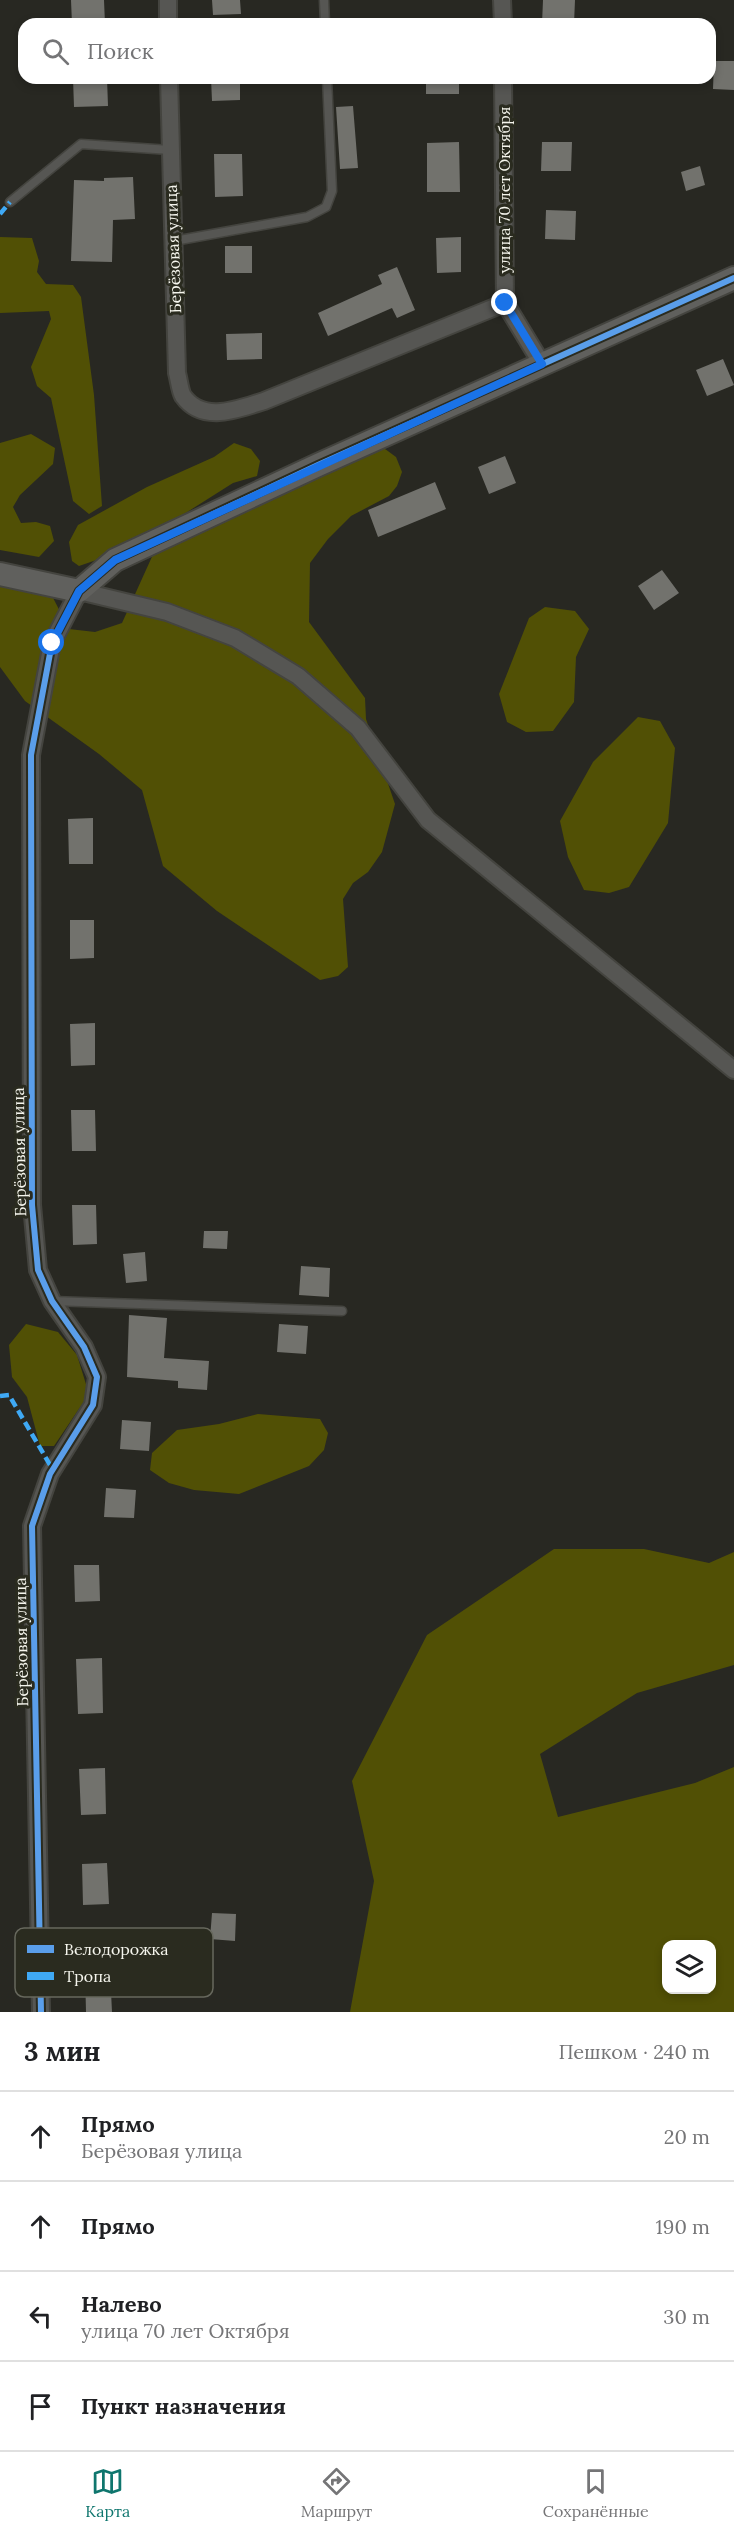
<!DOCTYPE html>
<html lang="ru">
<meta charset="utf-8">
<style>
:root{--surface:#fff;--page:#f2f2f2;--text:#202124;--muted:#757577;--line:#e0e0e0;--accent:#0f766e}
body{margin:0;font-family:Lora,serif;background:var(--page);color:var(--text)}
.controls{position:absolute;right:18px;bottom:18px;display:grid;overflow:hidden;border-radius:12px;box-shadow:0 3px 9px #0003}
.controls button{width:54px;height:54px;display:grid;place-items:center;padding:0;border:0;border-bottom:2px solid var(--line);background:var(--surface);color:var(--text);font:30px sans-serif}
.stop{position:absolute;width:18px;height:18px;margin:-14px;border:4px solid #1a73e8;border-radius:50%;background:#fff}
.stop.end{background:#1a73e8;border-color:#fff;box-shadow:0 2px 6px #0008}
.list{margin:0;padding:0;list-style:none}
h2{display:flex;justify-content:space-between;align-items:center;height:78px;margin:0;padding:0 24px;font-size:26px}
h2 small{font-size:20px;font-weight:400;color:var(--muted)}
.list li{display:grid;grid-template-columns:39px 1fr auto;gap:18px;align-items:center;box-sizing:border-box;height:90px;padding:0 24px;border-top:2px solid var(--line)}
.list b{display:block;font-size:22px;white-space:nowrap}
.list p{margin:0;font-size:20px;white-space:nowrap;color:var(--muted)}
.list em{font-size:20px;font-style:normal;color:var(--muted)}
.icon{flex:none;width:33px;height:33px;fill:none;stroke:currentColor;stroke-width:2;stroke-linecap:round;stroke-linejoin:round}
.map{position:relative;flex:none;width:734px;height:2012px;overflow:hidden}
.search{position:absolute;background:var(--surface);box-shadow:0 3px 9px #0003;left:18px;right:18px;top:18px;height:66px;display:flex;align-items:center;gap:15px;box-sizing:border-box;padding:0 21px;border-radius:18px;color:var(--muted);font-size:22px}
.sheet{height:438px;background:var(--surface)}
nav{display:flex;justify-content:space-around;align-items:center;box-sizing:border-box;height:84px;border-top:2px solid var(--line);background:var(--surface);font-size:16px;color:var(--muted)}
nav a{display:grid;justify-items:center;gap:3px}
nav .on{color:var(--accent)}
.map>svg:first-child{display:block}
.forest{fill:#515005;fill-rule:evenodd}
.building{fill:#72726d}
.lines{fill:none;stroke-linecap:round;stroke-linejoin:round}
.lane-casing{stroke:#44443f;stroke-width:11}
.street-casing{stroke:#44443f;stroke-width:20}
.secondary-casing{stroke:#44443f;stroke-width:26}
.lane{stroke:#565653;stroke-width:8}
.street{stroke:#565653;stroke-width:16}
.secondary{stroke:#60605d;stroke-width:22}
.quiet{stroke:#3fa9f5;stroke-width:4.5;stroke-dasharray:9 4.5;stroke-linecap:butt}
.cycleway-casing{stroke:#2a2b1f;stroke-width:10}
.cycleway{stroke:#5a9eea;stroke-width:6}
.route{stroke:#1a73e8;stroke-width:8}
.labels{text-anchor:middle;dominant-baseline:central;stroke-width:6;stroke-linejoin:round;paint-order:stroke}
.street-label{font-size:16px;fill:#f5f5ed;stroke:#2a2b1f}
.key{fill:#2a2b1f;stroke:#67685d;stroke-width:1.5}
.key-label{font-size:16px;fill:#f5f5ed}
</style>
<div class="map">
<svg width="734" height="2012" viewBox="0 0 734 2012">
<rect width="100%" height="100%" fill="#282822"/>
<!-- forest -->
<path class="forest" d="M 0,237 L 32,238 L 39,261 L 37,272 L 46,284 L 73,285 L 81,297 L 94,395 L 102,506 L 89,514 L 73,501 L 51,398 L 37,386 L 31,367 L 51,319 L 49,311 L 0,313 Z
M 31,434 L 55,448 L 53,464 L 20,495 L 13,507 L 21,523 L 36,522 L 50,526 L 54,541 L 39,557 L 0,550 L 0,443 Z
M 234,443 L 251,449 L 260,461 L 257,476 L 233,483 L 173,521 L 134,538 L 111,555 L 79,566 L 72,561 L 69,542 L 78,525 L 147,487 L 214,457 Z
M 381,446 L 396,457 L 402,472 L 397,486 L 389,496 L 351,516 L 328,539 L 310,563 L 309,622 L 365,698 L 366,719 L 395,804 L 382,852 L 368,872 L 353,883 L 343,899 L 348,967 L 338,976 L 320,980 L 217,911 L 163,866 L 142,790 L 99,754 L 25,701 L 0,667 L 0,581 L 48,588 L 69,629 L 95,632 L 122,623 L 155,550 Z
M 545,607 L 575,611 L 589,629 L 576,657 L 574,702 L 553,731 L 526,732 L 507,722 L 499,694 L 529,618 Z
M 638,717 L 660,721 L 675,748 L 668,823 L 629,887 L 609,893 L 584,890 L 568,857 L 560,821 L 593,762 Z
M 26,1324 L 58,1332 L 77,1355 L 89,1394 L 54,1446 L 40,1446 L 27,1397 L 12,1377 L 9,1345 Z
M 258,1414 L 320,1419 L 328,1433 L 324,1450 L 309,1466 L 239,1494 L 194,1490 L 169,1483 L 150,1470 L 152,1453 L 177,1430 L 219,1424 Z
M 554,1549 L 644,1549 L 709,1563 L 734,1552 L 734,1665 L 637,1693 L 540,1754 L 558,1817 L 695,1783 L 734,1767 L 734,2012 L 350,2012 L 374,1881 L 352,1781 L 427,1635 ZM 666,1944 L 712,1944 L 712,1990 L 666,1990 Z"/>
<!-- building -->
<path class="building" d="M 71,0 L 104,0 L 105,24 L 72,24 Z
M 212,0 L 240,0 L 241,14 L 213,15 Z
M 543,0 L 575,0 L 574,24 L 542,24 Z
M 714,61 L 734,61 L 734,90 L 713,89 Z
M 73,78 L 107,78 L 108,106 L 74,107 Z
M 211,78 L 240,78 L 240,100 L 212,101 Z
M 426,78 L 459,78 L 459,94 L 426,94 Z
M 353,106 L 358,168 L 340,169 L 336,107 Z
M 459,142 L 460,192 L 427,192 L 427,143 Z
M 542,142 L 572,142 L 571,171 L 541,171 Z
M 214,154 L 242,154 L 243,196 L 215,197 Z
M 700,166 L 705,185 L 686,191 L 681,172 Z
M 133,177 L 135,219 L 113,220 L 112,262 L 71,261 L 74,180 L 104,181 L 104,178 Z
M 546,210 L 576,211 L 575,240 L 545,239 Z
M 461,237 L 461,272 L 437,273 L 436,238 Z
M 225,246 L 252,246 L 252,273 L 225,273 Z
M 397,267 L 415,310 L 397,318 L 392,308 L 328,336 L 318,313 L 382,284 L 378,275 Z
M 262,333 L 262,359 L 227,360 L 226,334 Z
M 723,359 L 734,385 L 707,396 L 696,370 Z
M 505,456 L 516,483 L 489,494 L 478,467 Z
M 435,482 L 446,509 L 378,537 L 368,510 Z
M 662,570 L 679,593 L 654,610 L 638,586 Z
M 93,818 L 93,864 L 69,864 L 68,819 Z
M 70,920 L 94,920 L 94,958 L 70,959 Z
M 95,1023 L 95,1065 L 71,1066 L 70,1024 Z
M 71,1110 L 95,1110 L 96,1151 L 72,1151 Z
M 72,1205 L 96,1205 L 97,1244 L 73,1245 Z
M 204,1231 L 228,1231 L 227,1249 L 203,1248 Z
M 145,1252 L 147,1281 L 126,1283 L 123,1254 Z
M 301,1266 L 330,1268 L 329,1297 L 299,1295 Z
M 129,1315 L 167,1318 L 164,1358 L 209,1361 L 207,1390 L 178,1388 L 178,1381 L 127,1377 Z
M 279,1324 L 308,1326 L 306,1354 L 277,1352 Z
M 122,1420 L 151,1422 L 149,1451 L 120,1449 Z
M 106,1488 L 136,1490 L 134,1518 L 104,1517 Z
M 74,1565 L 99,1565 L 100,1601 L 75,1602 Z
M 102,1658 L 103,1713 L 78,1714 L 76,1659 Z
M 105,1768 L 106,1814 L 81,1815 L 79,1769 Z
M 107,1863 L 109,1904 L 83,1905 L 82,1864 Z
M 212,1913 L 236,1914 L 235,1941 L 210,1939 Z
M 110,1971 L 112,2012 L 86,2012 L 85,1972 Z"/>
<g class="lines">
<defs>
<path id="lane" d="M 324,0 L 325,24
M 10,202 L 81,144 L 170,150
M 174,241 L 307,217 L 326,207 L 332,191 L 327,78
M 52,1301 L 342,1311"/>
<path id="street" d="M 168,0 L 168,24
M 502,0 L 503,24
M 169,78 L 177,373 C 179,380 180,391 183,396 C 203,424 238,409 264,401 L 505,303
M 503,78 L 505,303 L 542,364
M 41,2012 L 32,1526 L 50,1474 L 93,1405 L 97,1377 L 84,1347 L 52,1301 L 38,1270 L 32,1205 L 31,755 L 52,643 L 79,591 L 167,612 L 235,638 L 298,676 L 358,728 L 428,820 L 734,1070"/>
<path id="secondary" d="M 0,574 L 79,591 L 115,560 L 318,465 L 734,278"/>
</defs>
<!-- lane casing -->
<use href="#lane" class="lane-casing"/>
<!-- street casing -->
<use href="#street" class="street-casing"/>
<!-- secondary casing -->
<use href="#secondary" class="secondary-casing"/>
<!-- lane -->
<use href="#lane" class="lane"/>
<!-- street -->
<use href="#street" class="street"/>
<!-- secondary -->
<use href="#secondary" class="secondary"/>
<!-- quiet -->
<path class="quiet" d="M 0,214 L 10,202
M 0,1396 L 9,1395 L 53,1470"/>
<defs>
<path id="cycleway" d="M 41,2012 L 32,1526 L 50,1474 L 93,1405 L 97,1377 L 84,1347 L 52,1301 L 38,1270 L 32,1205 L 31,755 L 52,643 L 79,591 L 115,560 L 318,465 L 734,278"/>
</defs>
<!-- cycleway casing -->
<use href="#cycleway" class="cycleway-casing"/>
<!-- cycleway -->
<use href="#cycleway" class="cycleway"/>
</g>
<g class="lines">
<!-- route -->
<path class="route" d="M 52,643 L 79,591 L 115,560 L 542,364 L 505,303"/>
</g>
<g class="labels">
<!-- street labels -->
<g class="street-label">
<text transform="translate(504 190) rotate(-90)">улица 70 лет Октября</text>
<text transform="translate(173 249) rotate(-92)">Берёзовая улица</text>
<text transform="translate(19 1152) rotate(-91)">Берёзовая улица</text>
<text transform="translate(21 1642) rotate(-91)">Берёзовая улица</text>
</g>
</g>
<!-- legend -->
<rect x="15" y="1928" width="198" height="69" rx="9" class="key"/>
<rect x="27" y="1945" width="27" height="8" fill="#5a9eea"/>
<rect x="27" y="1972" width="27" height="8" fill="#3fa9f5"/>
<g class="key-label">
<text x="64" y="1955">Велодорожка</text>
<text x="64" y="1982">Тропа</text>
</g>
</svg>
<div class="controls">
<button><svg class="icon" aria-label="layers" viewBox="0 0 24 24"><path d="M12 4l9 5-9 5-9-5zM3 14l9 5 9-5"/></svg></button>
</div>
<div class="stop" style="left:52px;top:643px"></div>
<div class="stop end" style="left:505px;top:303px"></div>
<div class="search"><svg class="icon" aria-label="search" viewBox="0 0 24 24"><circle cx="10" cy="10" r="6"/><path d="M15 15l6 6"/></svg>Поиск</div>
</div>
<section class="sheet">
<h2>3 мин<small>Пешком · 240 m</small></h2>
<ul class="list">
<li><svg class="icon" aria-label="ahead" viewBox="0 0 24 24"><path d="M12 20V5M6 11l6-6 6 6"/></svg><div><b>Прямо</b><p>Берёзовая улица</p></div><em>20 m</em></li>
<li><svg class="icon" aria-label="ahead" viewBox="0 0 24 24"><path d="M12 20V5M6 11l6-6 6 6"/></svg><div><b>Прямо</b></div><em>190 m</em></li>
<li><svg class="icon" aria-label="left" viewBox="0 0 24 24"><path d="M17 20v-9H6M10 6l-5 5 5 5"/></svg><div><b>Налево</b><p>улица 70 лет Октября</p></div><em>30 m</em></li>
<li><svg class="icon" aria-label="arrive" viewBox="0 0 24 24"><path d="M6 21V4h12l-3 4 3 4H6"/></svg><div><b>Пункт назначения</b></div></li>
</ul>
</section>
<nav>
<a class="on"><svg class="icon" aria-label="map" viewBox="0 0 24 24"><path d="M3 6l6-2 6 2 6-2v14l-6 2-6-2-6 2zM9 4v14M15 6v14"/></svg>Карта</a>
<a><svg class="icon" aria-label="directions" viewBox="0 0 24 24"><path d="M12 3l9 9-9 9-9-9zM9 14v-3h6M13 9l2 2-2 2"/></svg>Маршрут</a>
<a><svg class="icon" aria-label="saved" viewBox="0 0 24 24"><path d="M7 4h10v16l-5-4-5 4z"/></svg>Сохранённые</a>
</nav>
